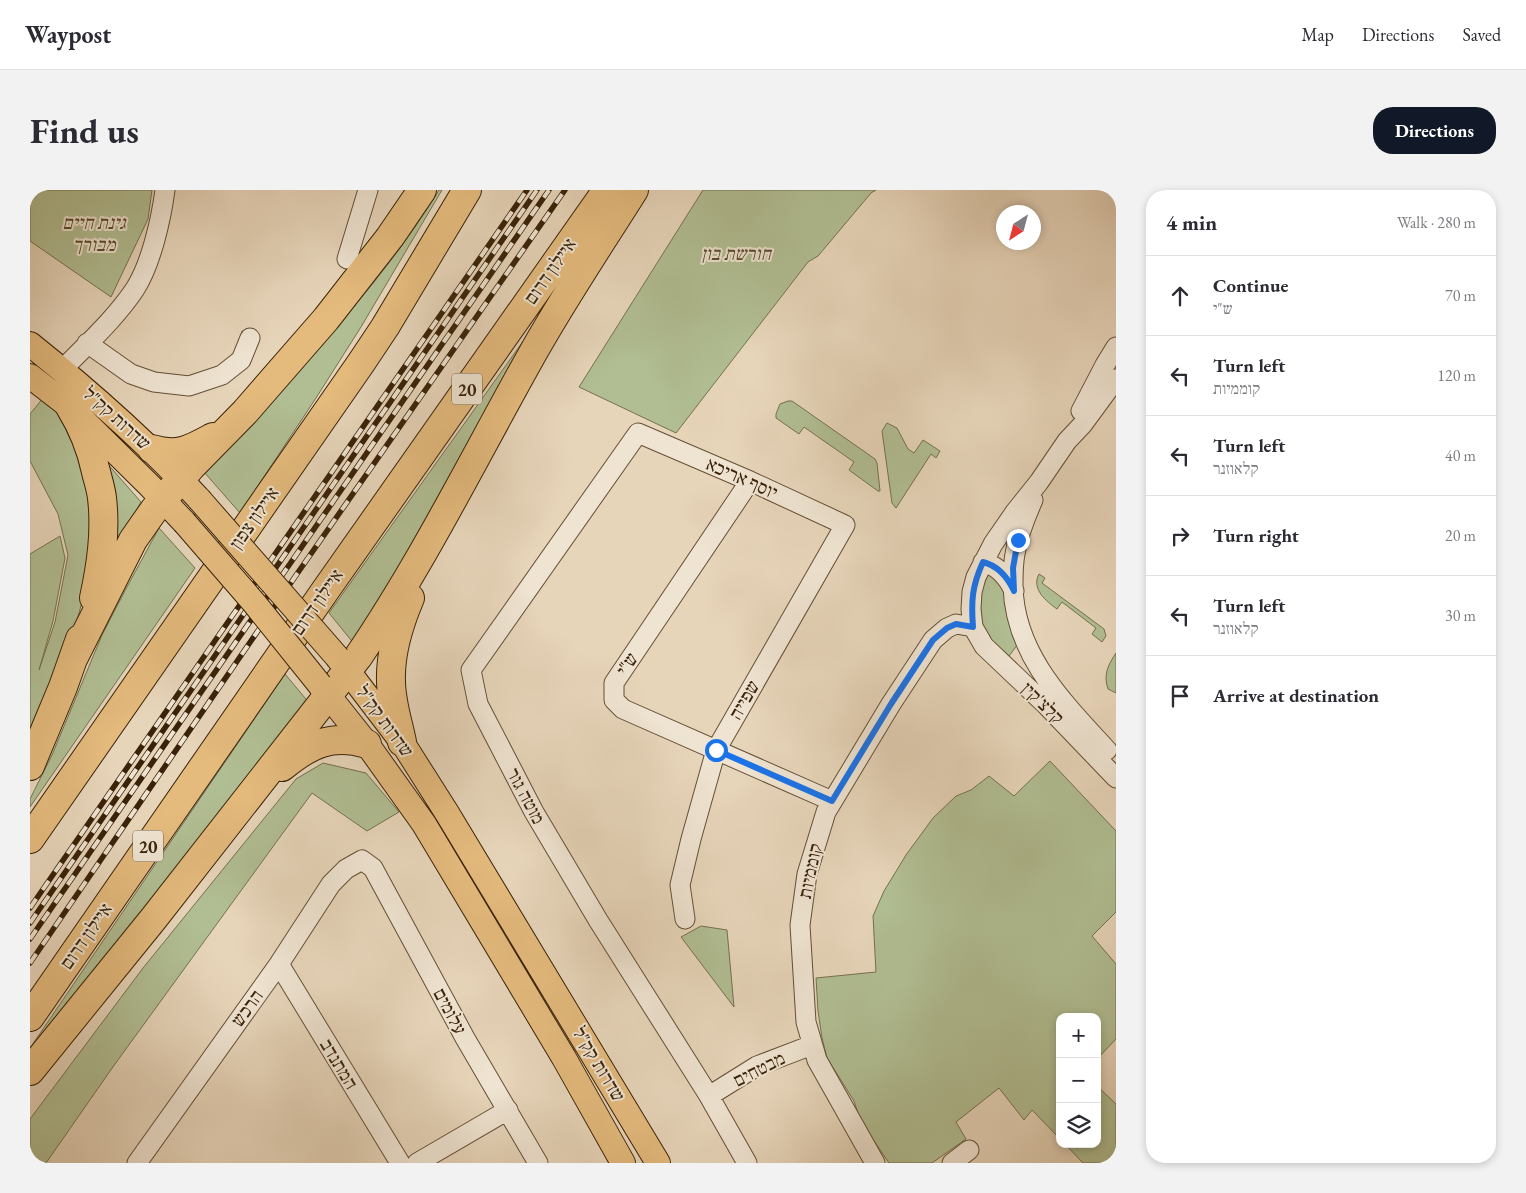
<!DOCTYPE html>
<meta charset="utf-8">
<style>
:root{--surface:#fff;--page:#f2f2f3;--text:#2b2b33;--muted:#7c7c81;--line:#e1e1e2;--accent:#111827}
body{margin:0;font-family:"EB Garamond","Frank Ruhl Libre",serif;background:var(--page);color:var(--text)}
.controls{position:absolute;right:15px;bottom:15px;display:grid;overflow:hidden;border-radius:10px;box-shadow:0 2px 8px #0003}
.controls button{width:45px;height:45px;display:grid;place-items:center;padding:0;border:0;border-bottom:1px solid var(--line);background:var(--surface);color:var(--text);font:25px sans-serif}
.compass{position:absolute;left:966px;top:15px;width:45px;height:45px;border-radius:50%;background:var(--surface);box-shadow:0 2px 8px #0003;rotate:216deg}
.stop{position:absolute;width:15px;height:15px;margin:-11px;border:4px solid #1a73e8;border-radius:50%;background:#fff}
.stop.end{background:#1a73e8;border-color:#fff;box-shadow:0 1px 5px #0008}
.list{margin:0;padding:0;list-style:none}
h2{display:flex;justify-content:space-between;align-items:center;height:65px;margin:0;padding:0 20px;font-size:21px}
h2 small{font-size:16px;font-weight:400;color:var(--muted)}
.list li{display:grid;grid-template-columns:32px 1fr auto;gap:15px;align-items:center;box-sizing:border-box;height:80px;padding:0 20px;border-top:1px solid var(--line)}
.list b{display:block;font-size:19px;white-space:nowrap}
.list p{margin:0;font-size:16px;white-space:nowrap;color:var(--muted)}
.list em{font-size:16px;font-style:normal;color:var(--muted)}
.icon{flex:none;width:28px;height:28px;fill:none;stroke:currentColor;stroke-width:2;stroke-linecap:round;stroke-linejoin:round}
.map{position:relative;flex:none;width:1086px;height:973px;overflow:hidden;border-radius:20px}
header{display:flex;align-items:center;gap:30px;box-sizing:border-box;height:70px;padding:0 25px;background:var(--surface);border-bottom:1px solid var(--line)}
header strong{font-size:24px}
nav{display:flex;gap:28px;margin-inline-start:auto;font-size:18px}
.intro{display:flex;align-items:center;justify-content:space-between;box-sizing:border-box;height:120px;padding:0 30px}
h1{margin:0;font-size:35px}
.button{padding:12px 22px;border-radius:20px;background:var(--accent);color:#fff;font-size:18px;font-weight:700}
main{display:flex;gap:30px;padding:0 30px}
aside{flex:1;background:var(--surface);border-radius:20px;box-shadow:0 2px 8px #0003}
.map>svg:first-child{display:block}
.green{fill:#b1be93;stroke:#75704e}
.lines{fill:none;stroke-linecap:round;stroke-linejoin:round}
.minor-casing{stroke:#644f35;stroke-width:21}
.major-casing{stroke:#392209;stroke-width:26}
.highway-casing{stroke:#392209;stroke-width:30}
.minor{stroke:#efe4d2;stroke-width:19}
.major{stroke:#e4ba7d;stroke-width:24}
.highway{stroke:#e4ba7d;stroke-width:28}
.rail-casing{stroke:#392209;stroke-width:5.5}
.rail{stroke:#efe4d2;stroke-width:4;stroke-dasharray:11;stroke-linecap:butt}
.major-bridge-casing{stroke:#392209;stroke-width:26;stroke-linecap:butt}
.major-bridge{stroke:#e4ba7d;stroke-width:24}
.route{stroke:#1a73e8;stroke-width:6}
.labels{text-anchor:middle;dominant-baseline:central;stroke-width:4;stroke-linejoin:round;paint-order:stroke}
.shield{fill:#efe4d2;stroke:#705c45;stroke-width:1}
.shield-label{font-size:18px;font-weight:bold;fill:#392209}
.park-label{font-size:19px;font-style:italic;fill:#57492c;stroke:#efe4d2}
.street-label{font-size:19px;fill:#392209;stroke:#efe4d2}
</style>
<header>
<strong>Waypost</strong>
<nav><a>Map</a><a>Directions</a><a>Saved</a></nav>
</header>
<div class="intro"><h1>Find us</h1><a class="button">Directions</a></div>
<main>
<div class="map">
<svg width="1086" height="973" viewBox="0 0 1086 973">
<rect width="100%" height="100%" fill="#e7d5ba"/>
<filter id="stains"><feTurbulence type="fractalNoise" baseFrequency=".004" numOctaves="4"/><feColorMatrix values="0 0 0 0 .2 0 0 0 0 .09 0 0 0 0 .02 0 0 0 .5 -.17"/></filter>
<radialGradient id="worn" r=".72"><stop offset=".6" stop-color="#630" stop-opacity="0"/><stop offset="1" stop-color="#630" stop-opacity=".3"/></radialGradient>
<!-- green -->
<path class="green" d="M 0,0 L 122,0 L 118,29 L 81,107 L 0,51 Z
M 409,0 L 412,0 L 331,137 L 286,208 L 210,323 L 174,282 C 217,239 258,194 297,148 C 338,101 377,53 409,0 Z
M 673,0 L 846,0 L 841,3 L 788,66 L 778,72 L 646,243 L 549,197 Z
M 499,143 L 325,455 L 299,423 Z
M 19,201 L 36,220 L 61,297 L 66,358 L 42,450 L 0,548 L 0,364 L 30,346 L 35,368 L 23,431 L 9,480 L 25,432 L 38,365 L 28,324 L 0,271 L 0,224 Z
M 758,211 L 762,211 L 845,269 L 847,273 L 850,301 L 848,301 L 819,280 L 824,272 L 774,237 L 769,244 L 746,228 L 746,224 L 750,214 Z
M 857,233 L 867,238 L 878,259 L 884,263 L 893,250 L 910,261 L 906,268 L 901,264 L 866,318 L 862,313 L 852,241 Z
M 75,271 L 111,312 L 84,361 L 87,333 L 84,305 Z
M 129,338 L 165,378 L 0,617 L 0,609 L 22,565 L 72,445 L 98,395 Z
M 962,383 L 972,389 L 988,454 L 979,466 L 972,470 L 948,442 L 949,391 Z
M 1009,384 L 1015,388 L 1012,393 L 1074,439 L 1076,446 L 1072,452 L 1062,444 L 1066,438 L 1032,412 L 1027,419 C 1016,411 1001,399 1009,384 Z
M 1086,463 L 1086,503 L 1078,499 C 1073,485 1078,475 1086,463 Z
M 255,484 L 280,514 L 0,858 Z
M 1020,571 L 1086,641 L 1086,722 L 1062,746 L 1086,774 L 1086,849 L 1067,869 L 1067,827 L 1030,827 L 1030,949 L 1002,920 L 994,930 L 969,898 L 926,932 L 936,949 L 902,973 L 859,973 L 831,932 L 824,911 L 797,868 L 792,848 L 788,821 L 786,788 L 846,782 L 843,726 L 854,701 L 876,665 L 903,628 L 926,606 L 941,600 L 959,586 L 984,606 Z
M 293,573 L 336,583 L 369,622 L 337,641 L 282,603 L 85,874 L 16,973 L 0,973 L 0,929 L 113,778 L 266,589 Z
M 671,736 L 697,740 L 704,817 L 651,747 Z
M 1067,896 L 1086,914 L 1086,964 L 1077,973 L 1053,973 L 1035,954 L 1067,954 Z"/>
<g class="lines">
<defs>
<path id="minor" d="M 317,69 L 338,0
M 57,153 L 101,184 L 124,192 L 159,196 L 192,185 L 211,170 L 220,148
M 32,180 C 57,154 85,129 105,99 C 121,74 131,30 135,0
M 1086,189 L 1053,234 L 1037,251 L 1009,292 L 985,322 L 963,354 L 946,387 L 942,402 L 941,419 L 943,437 L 954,456 L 1016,515 L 1086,588
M 1051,221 L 1075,175 L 1086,157
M 720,291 L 584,493 L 584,510 L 593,519 L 802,611
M 1003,310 C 995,328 988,345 985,364 C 983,374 983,384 983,395 C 984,464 1033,512 1077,560
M 953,372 C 969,376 978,388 984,401
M 655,729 L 650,695 L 661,649 L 686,560 L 815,335 L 720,291 L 608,243 L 441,480 L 448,514 L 504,622 L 568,730 L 679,906 L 717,973
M 249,774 L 370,973
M 679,906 L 727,876 L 782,855
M 107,973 L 249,774 L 301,694 L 316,679 L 332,670 L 343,678 L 435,848 L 508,973
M 387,973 L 478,920
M 845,973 L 787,870 L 776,832 L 770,735 L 777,684 L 796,622 L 861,514 L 903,450 L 917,438 L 926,434 L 943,437
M 922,973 L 939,960"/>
<path id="major" d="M 0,154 C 60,202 117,252 169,309
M 0,186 L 40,217 L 120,296 L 154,332
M 308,468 L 372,552 L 417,623 L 628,973
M 290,495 L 337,554 L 394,634 L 534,868 L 593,973"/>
<path id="highway" d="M 40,217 C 53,238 61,258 66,282 C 68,290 71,299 72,308 C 76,342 71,375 64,408
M 122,259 C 148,267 161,259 183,247
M 44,467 L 103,350 L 124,320 L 161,277 L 215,222 L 296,129 L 360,47 L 392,0
M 372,552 C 368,532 361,512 361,491 C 360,462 369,434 380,408
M 0,576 L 33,497 L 50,449
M 252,577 C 279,555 301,543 337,554
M 0,649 L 331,173 L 355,137 L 437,0
M 0,827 L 297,398 L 577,0
M 0,881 L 124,728 L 328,467 C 394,370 446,264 504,161 C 535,106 570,54 604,0"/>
</defs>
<!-- minor casing -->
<use href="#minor" class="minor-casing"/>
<!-- major casing -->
<use href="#major" class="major-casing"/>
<!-- highway casing -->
<use href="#highway" class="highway-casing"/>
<!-- minor -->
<use href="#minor" class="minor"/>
<!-- major -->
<use href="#major" class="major"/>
<!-- highway -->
<use href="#highway" class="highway"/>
<defs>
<path id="rail" d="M 0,718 L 497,0
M 0,733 L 507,0
M 0,749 L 519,0
M 0,773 L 269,381 L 535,0"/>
</defs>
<!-- rail casing -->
<use href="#rail" class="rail-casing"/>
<!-- rail -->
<use href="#rail" class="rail"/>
<defs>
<path id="major-bridge" d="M 169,309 L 308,468
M 154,332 L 225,414 L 290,495"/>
</defs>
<!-- major-bridge casing -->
<use href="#major-bridge" class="major-bridge-casing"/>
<!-- major-bridge -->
<use href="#major-bridge" class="major-bridge"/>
</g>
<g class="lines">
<!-- route -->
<path class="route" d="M 686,560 L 802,611 L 861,514 L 903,450 L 917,438 L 926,434 L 943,437 C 941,411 942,396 953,372 C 969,376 978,388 984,401 L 983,378 L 988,350"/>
</g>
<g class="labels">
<!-- shield labels -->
<g class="shield">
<rect x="422" y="183.5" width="30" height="31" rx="4"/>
<rect x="103" y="640.5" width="30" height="31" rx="4"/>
</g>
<g class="shield-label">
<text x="437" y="199">20</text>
<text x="118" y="656">20</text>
</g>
<!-- park labels -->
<g class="park-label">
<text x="64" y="32">גינת חיים<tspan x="64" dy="22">מבורך</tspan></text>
<text x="706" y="63">חורשת בון</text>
</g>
<!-- street labels -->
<g class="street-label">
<text transform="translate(520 81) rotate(-55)">איילון דרום</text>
<text transform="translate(87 228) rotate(42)">שדרות קק"ל</text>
<text transform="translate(712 288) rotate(24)">יוסף אריכא</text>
<text transform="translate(224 328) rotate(-55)">איילון צפון</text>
<text transform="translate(287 412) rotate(-55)">איילון דרום</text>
<text transform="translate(597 474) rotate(-56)">ש"י</text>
<text transform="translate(714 510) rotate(-60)">שפייה</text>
<text transform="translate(1013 513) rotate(44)">קלצ'קין</text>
<text transform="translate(355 531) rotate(54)">שדרות קק"ל</text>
<text transform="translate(496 606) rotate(62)">מוטה גור</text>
<text transform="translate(780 681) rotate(-78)">קוממיות</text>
<text transform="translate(56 746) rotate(-55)">איילון דרום</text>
<text transform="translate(217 818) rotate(-54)">הרכש</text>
<text transform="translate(420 821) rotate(62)">עלומים</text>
<text transform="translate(309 874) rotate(59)">המתנדב</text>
<text transform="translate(569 874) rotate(59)">שדרות קק"ל</text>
<text transform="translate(729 879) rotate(-27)">מבטחים</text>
</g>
</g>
<rect width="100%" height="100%" filter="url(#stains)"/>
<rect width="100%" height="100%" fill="url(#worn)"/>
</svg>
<div class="controls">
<button>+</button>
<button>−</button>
<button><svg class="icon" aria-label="layers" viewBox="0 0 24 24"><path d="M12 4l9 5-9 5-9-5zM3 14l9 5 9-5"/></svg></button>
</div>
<svg class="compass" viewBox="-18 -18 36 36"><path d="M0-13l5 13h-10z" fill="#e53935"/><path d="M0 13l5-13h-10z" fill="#7c7c81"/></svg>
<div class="stop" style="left:686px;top:560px"></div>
<div class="stop end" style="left:988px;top:350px"></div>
</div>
<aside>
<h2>4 min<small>Walk · 280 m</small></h2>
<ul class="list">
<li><svg class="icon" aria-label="ahead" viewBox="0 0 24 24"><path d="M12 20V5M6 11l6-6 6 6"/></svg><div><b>Continue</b><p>ש&quot;י</p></div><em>70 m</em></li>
<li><svg class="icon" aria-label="left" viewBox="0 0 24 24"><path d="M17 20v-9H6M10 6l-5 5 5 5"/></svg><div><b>Turn left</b><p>קוממיות</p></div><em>120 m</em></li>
<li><svg class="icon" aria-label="left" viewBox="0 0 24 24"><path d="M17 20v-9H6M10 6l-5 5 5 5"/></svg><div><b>Turn left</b><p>קלאוזנר</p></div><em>40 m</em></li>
<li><svg class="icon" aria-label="right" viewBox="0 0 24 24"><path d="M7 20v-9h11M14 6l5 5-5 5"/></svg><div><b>Turn right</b></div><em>20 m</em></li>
<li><svg class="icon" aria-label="left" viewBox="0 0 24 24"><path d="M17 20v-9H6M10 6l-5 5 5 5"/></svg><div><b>Turn left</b><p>קלאוזנר</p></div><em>30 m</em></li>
<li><svg class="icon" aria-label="arrive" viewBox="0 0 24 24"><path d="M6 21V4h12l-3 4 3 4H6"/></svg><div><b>Arrive at destination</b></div></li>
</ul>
</aside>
</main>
